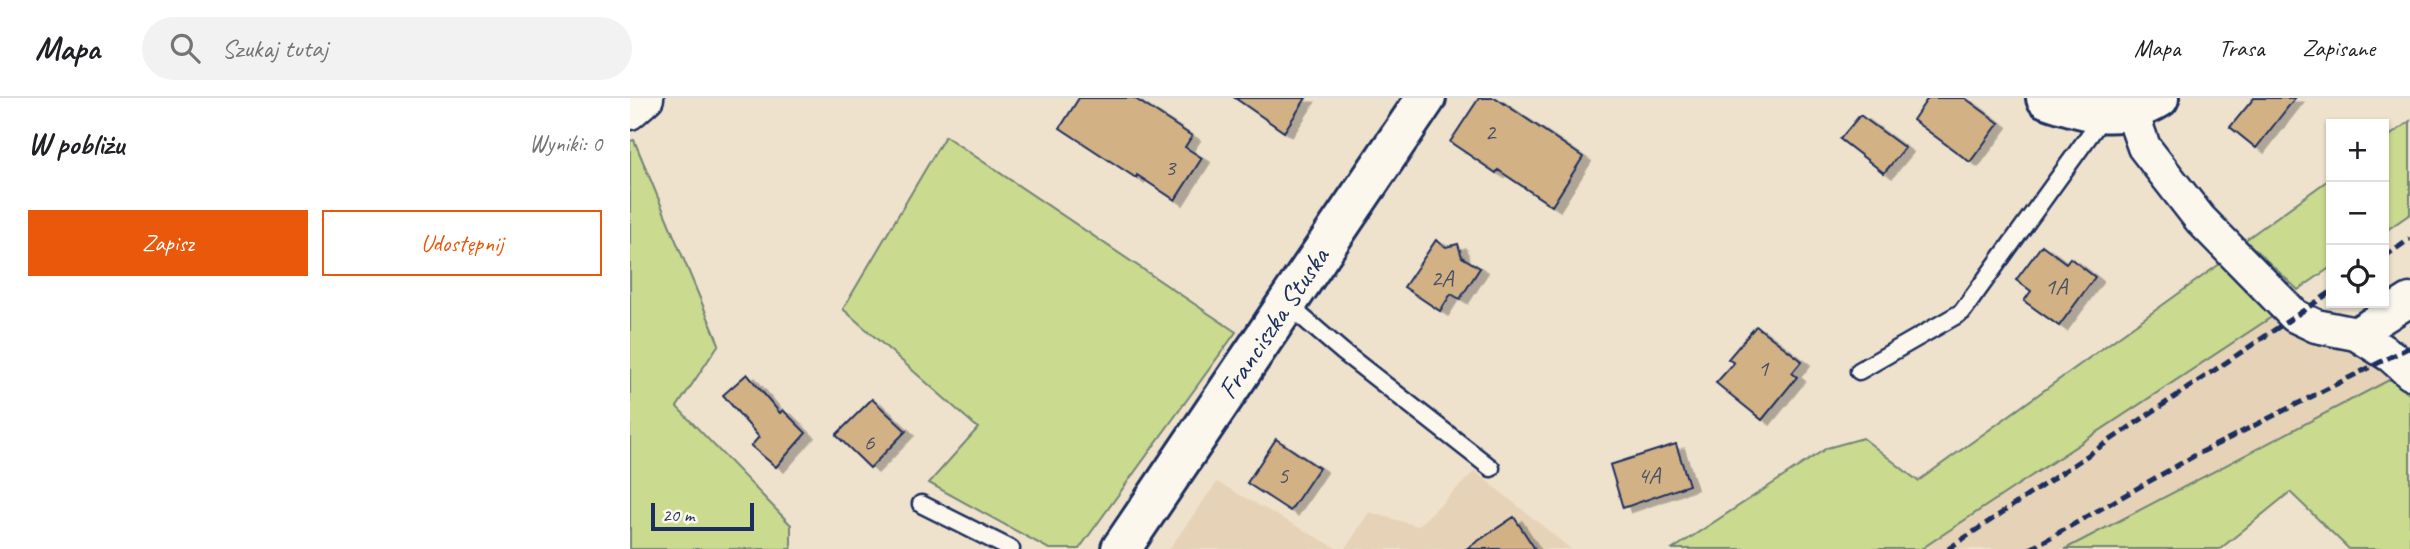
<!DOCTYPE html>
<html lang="pl">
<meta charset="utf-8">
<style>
:root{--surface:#fff;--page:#f2f2f2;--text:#202124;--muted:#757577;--line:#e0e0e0;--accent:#ea580c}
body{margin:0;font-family:Caveat,sans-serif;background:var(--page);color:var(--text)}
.controls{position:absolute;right:21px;top:21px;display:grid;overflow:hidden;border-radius:0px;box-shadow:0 2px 5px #0004}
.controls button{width:63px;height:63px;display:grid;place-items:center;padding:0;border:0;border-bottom:2px solid var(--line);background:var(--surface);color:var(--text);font:35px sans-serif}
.scale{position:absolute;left:21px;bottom:18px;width:103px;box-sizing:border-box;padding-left:7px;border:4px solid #1b2f5e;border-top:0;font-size:19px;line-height:24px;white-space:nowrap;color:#1b2f5e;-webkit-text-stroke:5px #fbf7ec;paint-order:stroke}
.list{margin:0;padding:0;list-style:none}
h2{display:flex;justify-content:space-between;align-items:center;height:91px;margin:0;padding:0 28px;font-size:30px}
h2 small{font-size:23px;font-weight:400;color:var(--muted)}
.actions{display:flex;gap:14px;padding:21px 28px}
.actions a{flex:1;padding:16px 0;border:2px solid var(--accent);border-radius:0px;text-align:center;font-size:24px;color:var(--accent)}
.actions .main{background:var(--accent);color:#fff}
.icon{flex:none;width:38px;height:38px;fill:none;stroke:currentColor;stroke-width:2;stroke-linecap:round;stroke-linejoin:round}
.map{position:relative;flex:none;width:1780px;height:451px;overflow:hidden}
header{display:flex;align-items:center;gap:42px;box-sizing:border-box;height:98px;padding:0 35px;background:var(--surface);border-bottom:2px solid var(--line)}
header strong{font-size:33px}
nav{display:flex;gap:38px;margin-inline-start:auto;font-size:24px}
.search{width:490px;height:63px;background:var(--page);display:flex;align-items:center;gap:18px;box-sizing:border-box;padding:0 24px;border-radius:38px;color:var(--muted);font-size:26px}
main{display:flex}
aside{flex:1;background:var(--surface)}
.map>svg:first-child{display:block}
.built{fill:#e6d3b7}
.green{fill:#cada8f;stroke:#728476;stroke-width:2}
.building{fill:#d2b185;stroke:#1b2f5e;stroke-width:2;filter:url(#shadow)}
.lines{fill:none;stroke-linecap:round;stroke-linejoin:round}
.service-casing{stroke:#1b2f5e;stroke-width:21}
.minor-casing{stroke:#1b2f5e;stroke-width:37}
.tertiary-casing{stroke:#1b2f5e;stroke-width:44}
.service{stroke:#fbf7ec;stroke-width:16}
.minor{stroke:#fbf7ec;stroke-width:32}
.tertiary{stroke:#fbf7ec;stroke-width:38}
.rail{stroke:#1b2f5e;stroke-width:5;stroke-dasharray:10 5;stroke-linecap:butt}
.labels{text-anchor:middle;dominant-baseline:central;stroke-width:5;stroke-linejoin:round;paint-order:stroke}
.number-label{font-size:24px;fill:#495068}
.street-label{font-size:28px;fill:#1b2f5e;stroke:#fbf7ec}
</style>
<header>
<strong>Mapa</strong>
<div class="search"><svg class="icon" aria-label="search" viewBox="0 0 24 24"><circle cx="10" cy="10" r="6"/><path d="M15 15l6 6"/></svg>Szukaj tutaj</div>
<nav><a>Mapa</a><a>Trasa</a><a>Zapisane</a></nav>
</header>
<main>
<aside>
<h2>W pobliżu<small>Wyniki: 0</small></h2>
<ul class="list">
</ul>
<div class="actions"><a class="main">Zapisz</a><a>Udostępnij</a></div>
</aside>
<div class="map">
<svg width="1780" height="451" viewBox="0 0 1780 451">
<defs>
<filter id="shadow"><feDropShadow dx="8" dy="4.5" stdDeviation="0" flood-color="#0004"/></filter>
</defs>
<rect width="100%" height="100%" fill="#efe2cd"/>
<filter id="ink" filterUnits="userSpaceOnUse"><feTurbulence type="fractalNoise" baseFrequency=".0143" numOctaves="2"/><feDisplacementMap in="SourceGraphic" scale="14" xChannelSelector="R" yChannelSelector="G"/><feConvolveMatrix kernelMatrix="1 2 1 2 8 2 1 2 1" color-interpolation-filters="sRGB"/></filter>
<g filter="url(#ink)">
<!-- built -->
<path class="built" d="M 1643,218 L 1683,245 L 1732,254 L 1761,281 L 1435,451 L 1291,451 Z
M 845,373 L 941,451 L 715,451 L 739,414 L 788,428 Z
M 587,384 L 708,451 L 539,451 Z"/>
<!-- green -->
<path class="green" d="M 1780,23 L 1780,116 L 1754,134 L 1754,42 Z
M 315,38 L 606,234 L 449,451 L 419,451 L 299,385 L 348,330 L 213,211 Z
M 4,42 L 89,246 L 47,309 L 161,427 L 161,451 L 0,451 L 0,43 Z
M 1701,80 L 1701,169 L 1668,192 L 1615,142 Z
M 1591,165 L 1643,218 L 1291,451 L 1043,451 L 1197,350 L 1233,340 L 1288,383 Z
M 1761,281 L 1780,297 L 1780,451 L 1719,451 L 1660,394 L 1590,451 L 1435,451 Z"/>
<!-- building -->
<path class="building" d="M 449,0 L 504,0 L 562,38 L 555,49 L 572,60 L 545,102 L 507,77 L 506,80 L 430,30 Z
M 605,0 L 676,0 L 654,34 Z
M 849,0 L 866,0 L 953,59 L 922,108 L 868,72 L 866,75 L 820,44 Z
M 1298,0 L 1335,0 L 1369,25 L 1340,64 L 1283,22 Z
M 1624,0 L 1665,0 L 1626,50 L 1600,29 Z
M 1230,17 L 1275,50 L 1254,75 L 1210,41 Z
M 806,142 L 816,149 L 828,146 L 832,159 L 850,170 L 830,201 L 821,196 L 810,213 L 774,189 Z
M 1412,147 L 1436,165 L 1440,160 L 1465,179 L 1429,228 L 1394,203 L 1401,193 L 1386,182 Z
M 1126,228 L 1172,263 L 1162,275 L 1167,279 L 1132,322 L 1086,285 L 1104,265 L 1098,261 Z
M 117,276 L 150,315 L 153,312 L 176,335 L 146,369 L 121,348 L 129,339 L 93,297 Z
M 242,301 L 276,333 L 240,370 L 206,337 Z
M 646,341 L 689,370 L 660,413 L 617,385 Z
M 1046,346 L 1059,387 L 993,410 L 980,367 Z
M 884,419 L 905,451 L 836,451 Z"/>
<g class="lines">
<defs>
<path id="service" d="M 657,206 L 713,254 L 861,370
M 1229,273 L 1332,214 L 1474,17
M 291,406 L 381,451"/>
<path id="minor" d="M 1501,12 L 1514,49 L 1570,121 L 1665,218 L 1686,228 L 1726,236 L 1761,258 L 1780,275
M 0,15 L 17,0
M 1726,236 L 1780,202"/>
<path id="tertiary" d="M 1416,0 C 1456,14 1490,24 1529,0
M 491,451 L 796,0"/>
</defs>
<!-- service casing -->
<use href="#service" class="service-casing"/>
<!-- minor casing -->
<use href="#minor" class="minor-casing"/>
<!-- tertiary casing -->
<use href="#tertiary" class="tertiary-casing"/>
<!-- service -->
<use href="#service" class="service"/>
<!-- minor -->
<use href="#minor" class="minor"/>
<!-- tertiary -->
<use href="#tertiary" class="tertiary"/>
<!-- rail -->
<path class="rail" d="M 1754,159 L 1780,141
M 1318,451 L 1701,194
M 1400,451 L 1564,358 L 1780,249"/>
</g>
</g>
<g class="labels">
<!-- number labels -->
<g class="number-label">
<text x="860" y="34">2</text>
<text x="540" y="69">3</text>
<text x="812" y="180">2A</text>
<text x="1426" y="188">1A</text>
<text x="1133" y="270">1</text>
<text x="239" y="344">6</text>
<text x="653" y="377">5</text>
<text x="1019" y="377">4A</text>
</g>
<!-- street labels -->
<g class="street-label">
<text transform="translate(643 225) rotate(-56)">Franciszka Stuska</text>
</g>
</g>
</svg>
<div class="controls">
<button>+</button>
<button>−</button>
<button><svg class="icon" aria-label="locate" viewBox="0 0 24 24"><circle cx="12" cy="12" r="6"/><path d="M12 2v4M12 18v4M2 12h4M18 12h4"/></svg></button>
</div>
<div class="scale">20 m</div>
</div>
</main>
